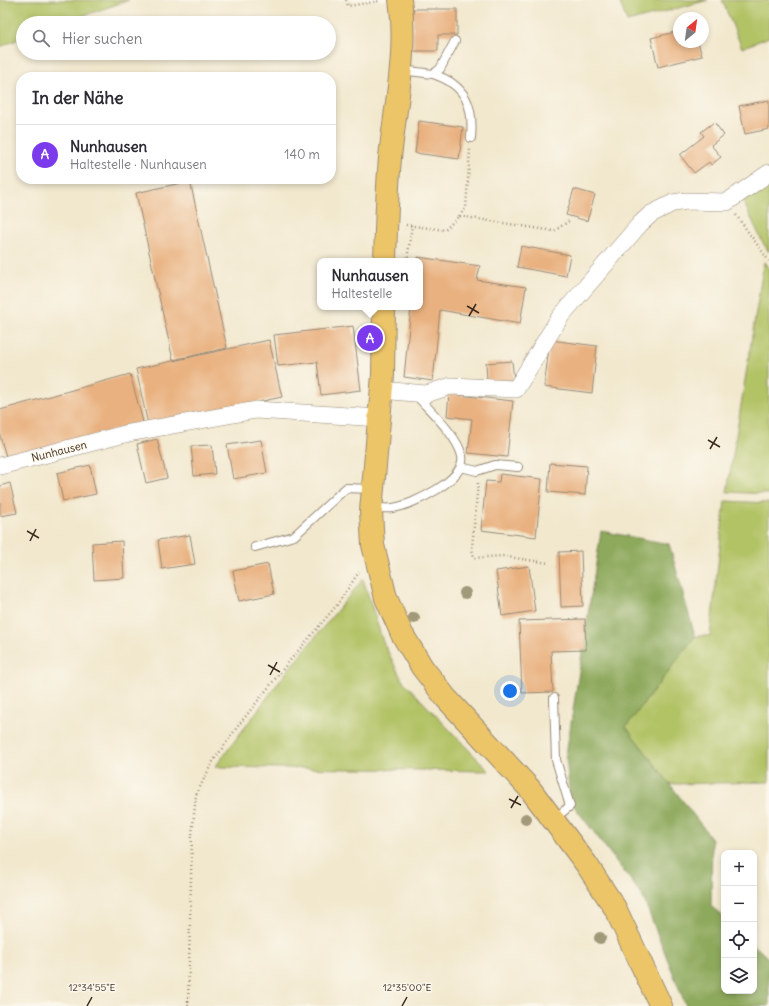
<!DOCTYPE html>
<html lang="de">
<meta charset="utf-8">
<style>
:root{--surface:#fff;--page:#f7f7f7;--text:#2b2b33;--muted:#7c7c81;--line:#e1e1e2;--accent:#7c3aed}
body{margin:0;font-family:Delius,sans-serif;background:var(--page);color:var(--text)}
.controls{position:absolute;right:12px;bottom:12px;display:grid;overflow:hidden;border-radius:8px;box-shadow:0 2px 6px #0003}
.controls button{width:36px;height:36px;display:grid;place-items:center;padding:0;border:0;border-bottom:1px solid var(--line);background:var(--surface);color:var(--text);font:20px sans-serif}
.compass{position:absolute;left:673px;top:12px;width:36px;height:36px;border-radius:50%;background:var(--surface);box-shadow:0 2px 6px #0003;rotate:29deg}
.you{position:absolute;left:510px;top:691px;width:14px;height:14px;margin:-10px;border:3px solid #fff;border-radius:50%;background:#1a73e8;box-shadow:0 0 0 6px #1a73e833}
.badge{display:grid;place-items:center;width:26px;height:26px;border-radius:50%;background:var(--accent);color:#fff;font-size:13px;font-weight:700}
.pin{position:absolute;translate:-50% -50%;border:2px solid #fff;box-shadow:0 1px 4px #0006}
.popup{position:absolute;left:317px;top:258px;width:106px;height:52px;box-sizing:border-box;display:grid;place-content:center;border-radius:8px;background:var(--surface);filter:drop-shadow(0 1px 3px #0005);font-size:13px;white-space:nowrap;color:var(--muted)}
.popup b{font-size:15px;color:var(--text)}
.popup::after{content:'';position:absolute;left:50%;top:100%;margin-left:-8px;border:8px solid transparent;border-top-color:var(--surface)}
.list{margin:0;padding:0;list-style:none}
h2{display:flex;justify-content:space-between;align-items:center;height:52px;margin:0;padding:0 16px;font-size:17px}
h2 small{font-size:13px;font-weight:400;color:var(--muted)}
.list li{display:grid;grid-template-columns:26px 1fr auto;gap:12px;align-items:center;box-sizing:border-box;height:60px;padding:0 16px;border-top:1px solid var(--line)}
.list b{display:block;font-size:15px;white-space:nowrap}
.list p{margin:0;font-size:13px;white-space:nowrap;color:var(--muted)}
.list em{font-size:13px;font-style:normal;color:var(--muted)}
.icon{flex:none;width:22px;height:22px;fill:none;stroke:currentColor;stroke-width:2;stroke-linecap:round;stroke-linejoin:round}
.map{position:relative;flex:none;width:769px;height:1006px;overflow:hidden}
.search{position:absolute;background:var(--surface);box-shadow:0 2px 6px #0003;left:16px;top:16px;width:320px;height:44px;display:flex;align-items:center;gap:10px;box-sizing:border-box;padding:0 14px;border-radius:22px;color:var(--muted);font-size:15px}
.panel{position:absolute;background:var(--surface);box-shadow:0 2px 6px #0003;left:16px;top:72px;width:320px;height:112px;border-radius:16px}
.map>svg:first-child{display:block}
.green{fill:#b2c366;stroke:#767642}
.forest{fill:#8da95b;stroke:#646a3c}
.building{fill:#e9b17f}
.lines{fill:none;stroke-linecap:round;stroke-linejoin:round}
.service-casing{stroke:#968976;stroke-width:10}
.minor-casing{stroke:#968976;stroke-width:18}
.primary-casing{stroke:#968976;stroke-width:24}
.path{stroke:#968976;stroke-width:2.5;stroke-dasharray:1 3;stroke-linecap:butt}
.service{stroke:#fff;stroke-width:8}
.minor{stroke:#fff;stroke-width:17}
.primary{stroke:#edc569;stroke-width:22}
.tree{fill:#a19979}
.ticks{fill:none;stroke:#3b2a1e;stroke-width:1.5}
.labels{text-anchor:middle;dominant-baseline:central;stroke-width:3;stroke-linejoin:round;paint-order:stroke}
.street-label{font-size:11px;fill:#3b2a1e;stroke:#fbf7ec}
.ticks-label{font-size:10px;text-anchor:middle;fill:#3b2a1e;stroke:#fbf7ec;stroke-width:3;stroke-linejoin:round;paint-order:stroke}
</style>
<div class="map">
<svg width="769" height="1006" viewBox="0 0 769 1006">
<rect width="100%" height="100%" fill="#fbf7ec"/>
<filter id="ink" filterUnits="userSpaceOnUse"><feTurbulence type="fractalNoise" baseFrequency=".025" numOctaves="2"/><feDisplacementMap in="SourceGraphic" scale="8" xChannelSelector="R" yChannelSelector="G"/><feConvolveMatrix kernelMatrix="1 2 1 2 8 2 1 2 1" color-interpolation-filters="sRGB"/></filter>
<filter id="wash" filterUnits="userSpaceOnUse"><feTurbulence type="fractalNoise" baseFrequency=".012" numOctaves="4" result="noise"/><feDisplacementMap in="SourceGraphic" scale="16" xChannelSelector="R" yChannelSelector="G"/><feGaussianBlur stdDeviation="0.9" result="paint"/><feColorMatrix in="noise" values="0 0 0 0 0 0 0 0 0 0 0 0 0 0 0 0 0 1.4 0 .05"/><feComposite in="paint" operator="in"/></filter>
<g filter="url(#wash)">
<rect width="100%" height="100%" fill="#f2e8ce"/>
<!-- green -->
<path class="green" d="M 0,0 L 129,0 L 62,23 L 23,23 L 23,37 L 0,47 Z
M 619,0 L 708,0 L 627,22 Z
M 722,0 L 769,0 L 769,37 L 742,48 Z
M 769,180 L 769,252 L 763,243 L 742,199 Z
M 764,262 L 769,269 L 769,494 L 727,492 Z
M 725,501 L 769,503 L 769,782 L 670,784 L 626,727 L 695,636 L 710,636 Z
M 363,579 L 383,642 L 402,680 L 489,771 L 215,767 L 288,670 Z"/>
<!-- forest -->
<path class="forest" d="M 601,531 L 669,544 L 695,636 L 626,727 L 712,839 L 711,906 L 724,918 L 724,991 L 754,991 L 754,945 L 769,959 L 769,1006 L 686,1006 L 642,895 L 570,801 L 566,755 Z"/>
<g id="blocks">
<!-- building -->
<path class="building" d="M 413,9 L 457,9 L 457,35 L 438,35 L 438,51 L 413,51 Z
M 679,31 L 679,42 L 698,42 L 702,56 L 658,67 L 651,38 Z
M 769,100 L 769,129 L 745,134 L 739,106 Z
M 419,121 L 463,127 L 459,159 L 415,153 Z
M 714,122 L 724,135 L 711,145 L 721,157 L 711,165 L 709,162 L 694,173 L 680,155 L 704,136 L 701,132 Z
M 190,181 L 227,348 L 173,360 L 136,193 Z
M 574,189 L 595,195 L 587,221 L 566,215 Z
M 521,246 L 570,255 L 566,276 L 517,267 Z
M 418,257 L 480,266 L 477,280 L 526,287 L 520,324 L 440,310 L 433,381 L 404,377 L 411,307 L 420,307 L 420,261 L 418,261 Z
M 353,326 L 361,390 L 321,395 L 317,362 L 278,366 L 274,335 Z
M 269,340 L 282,397 L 148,425 L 136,369 Z
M 550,340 L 597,346 L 592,393 L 544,387 Z
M 512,361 L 514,380 L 487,381 L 486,363 Z
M 130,374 L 143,422 L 7,460 L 0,436 L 0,410 Z
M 449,394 L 513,401 L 507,457 L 468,453 L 472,419 L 447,416 Z
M 157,439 L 167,478 L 146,483 L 137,444 Z
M 261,440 L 267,473 L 233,479 L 227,445 Z
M 212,445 L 215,474 L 194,476 L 191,446 Z
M 550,463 L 587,466 L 585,495 L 548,492 Z
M 90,465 L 96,494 L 63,501 L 57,473 Z
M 500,474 L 542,479 L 536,537 L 481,530 L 486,481 L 499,482 Z
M 10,483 L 17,513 L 0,516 L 0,486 Z
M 190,535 L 195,564 L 162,569 L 158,540 Z
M 122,541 L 124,578 L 94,580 L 92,543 Z
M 581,551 L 583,606 L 561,607 L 559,552 Z
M 268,564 L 274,594 L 239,601 L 233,571 Z
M 529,566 L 535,611 L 502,616 L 496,571 Z
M 585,619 L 586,650 L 551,651 L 553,692 L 522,693 L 519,621 Z"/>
</g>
</g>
<g filter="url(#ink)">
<use href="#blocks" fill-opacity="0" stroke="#968976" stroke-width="1"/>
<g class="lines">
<defs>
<path id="service" d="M 401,70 L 433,74 L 440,69 L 455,41
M 433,74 C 466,85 474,106 471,138
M 461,467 L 477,471 L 495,465 L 518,467
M 372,507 C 379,508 387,509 393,508 C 413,505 467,479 462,456 C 457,435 430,411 416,395
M 255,547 L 294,536 L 346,488 L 371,489
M 554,819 L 570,806 L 556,760 L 554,698"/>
<path id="minor" d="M 381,390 L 426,394 L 451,386 L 516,389 L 560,317 L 640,224 L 651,214 L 673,203 L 686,201 L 727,202 L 769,173
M 0,466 L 129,433 L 256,410 L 379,418"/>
<path id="primary" d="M 385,261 C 386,227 387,192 390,158 C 395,106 408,52 400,0
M 384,307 L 383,375 L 371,511 L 373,545 L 386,598 L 402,634 L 422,667 L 446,698 L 530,789 L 587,865 L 615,908 L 661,1006"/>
</defs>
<!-- service casing -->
<use href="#service" class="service-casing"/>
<!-- minor casing -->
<use href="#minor" class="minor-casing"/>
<!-- primary casing -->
<use href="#primary" class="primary-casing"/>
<!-- path -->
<path class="path" d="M 346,0 L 348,6 L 380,1
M 736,215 L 769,261
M 459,216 L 466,208 L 470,149
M 406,225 L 445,230 L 459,216 L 554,231 L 569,221
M 407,261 L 412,225
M 478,483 L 472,548 L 474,558 L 502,556 L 548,563
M 188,1006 L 192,835 L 196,795 L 212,763 L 238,726 L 287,664 L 337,605 L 359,572"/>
<!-- service -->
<use href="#service" class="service"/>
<!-- minor -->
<use href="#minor" class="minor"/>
<!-- primary -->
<use href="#primary" class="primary"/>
</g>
<!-- trees -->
<g class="tree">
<circle cx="465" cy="593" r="6"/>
<circle cx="414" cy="618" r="6"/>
<circle cx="526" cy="819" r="6"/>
<circle cx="600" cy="938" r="6"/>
</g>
</g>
<!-- ticks -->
<path class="ticks" d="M 467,306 L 479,313M 469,316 L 476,304M 708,440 L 720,447M 710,449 L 717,437M 27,531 L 39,538M 30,541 L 36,529M 268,665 L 280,672M 270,675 L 277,662M 509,799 L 521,805M 511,808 L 518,796M 87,1006 L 92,997M 402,1006 L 407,997"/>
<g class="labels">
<!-- street labels -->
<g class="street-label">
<text transform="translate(59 451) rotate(-14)">Nunhausen</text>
</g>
</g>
<g class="ticks-label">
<text x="92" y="991">12°34'55"E</text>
<text x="407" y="991">12°35'00"E</text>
</g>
</svg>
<div class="controls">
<button>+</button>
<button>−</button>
<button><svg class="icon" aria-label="locate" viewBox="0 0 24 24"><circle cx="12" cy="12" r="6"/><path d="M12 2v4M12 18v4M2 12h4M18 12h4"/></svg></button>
<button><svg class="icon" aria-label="layers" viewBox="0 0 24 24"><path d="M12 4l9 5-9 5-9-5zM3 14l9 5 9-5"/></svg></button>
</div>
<svg class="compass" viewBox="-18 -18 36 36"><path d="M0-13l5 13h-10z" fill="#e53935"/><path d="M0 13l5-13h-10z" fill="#7c7c81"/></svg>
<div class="you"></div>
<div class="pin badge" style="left:370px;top:338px">A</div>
<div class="popup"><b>Nunhausen</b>Haltestelle</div>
<div class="search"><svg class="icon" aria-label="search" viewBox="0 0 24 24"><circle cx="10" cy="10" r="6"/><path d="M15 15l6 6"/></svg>Hier suchen</div>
<section class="panel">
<h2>In der Nähe<small></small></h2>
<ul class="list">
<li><span class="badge">A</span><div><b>Nunhausen</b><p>Haltestelle · Nunhausen</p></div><em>140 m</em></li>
</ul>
</section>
</div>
